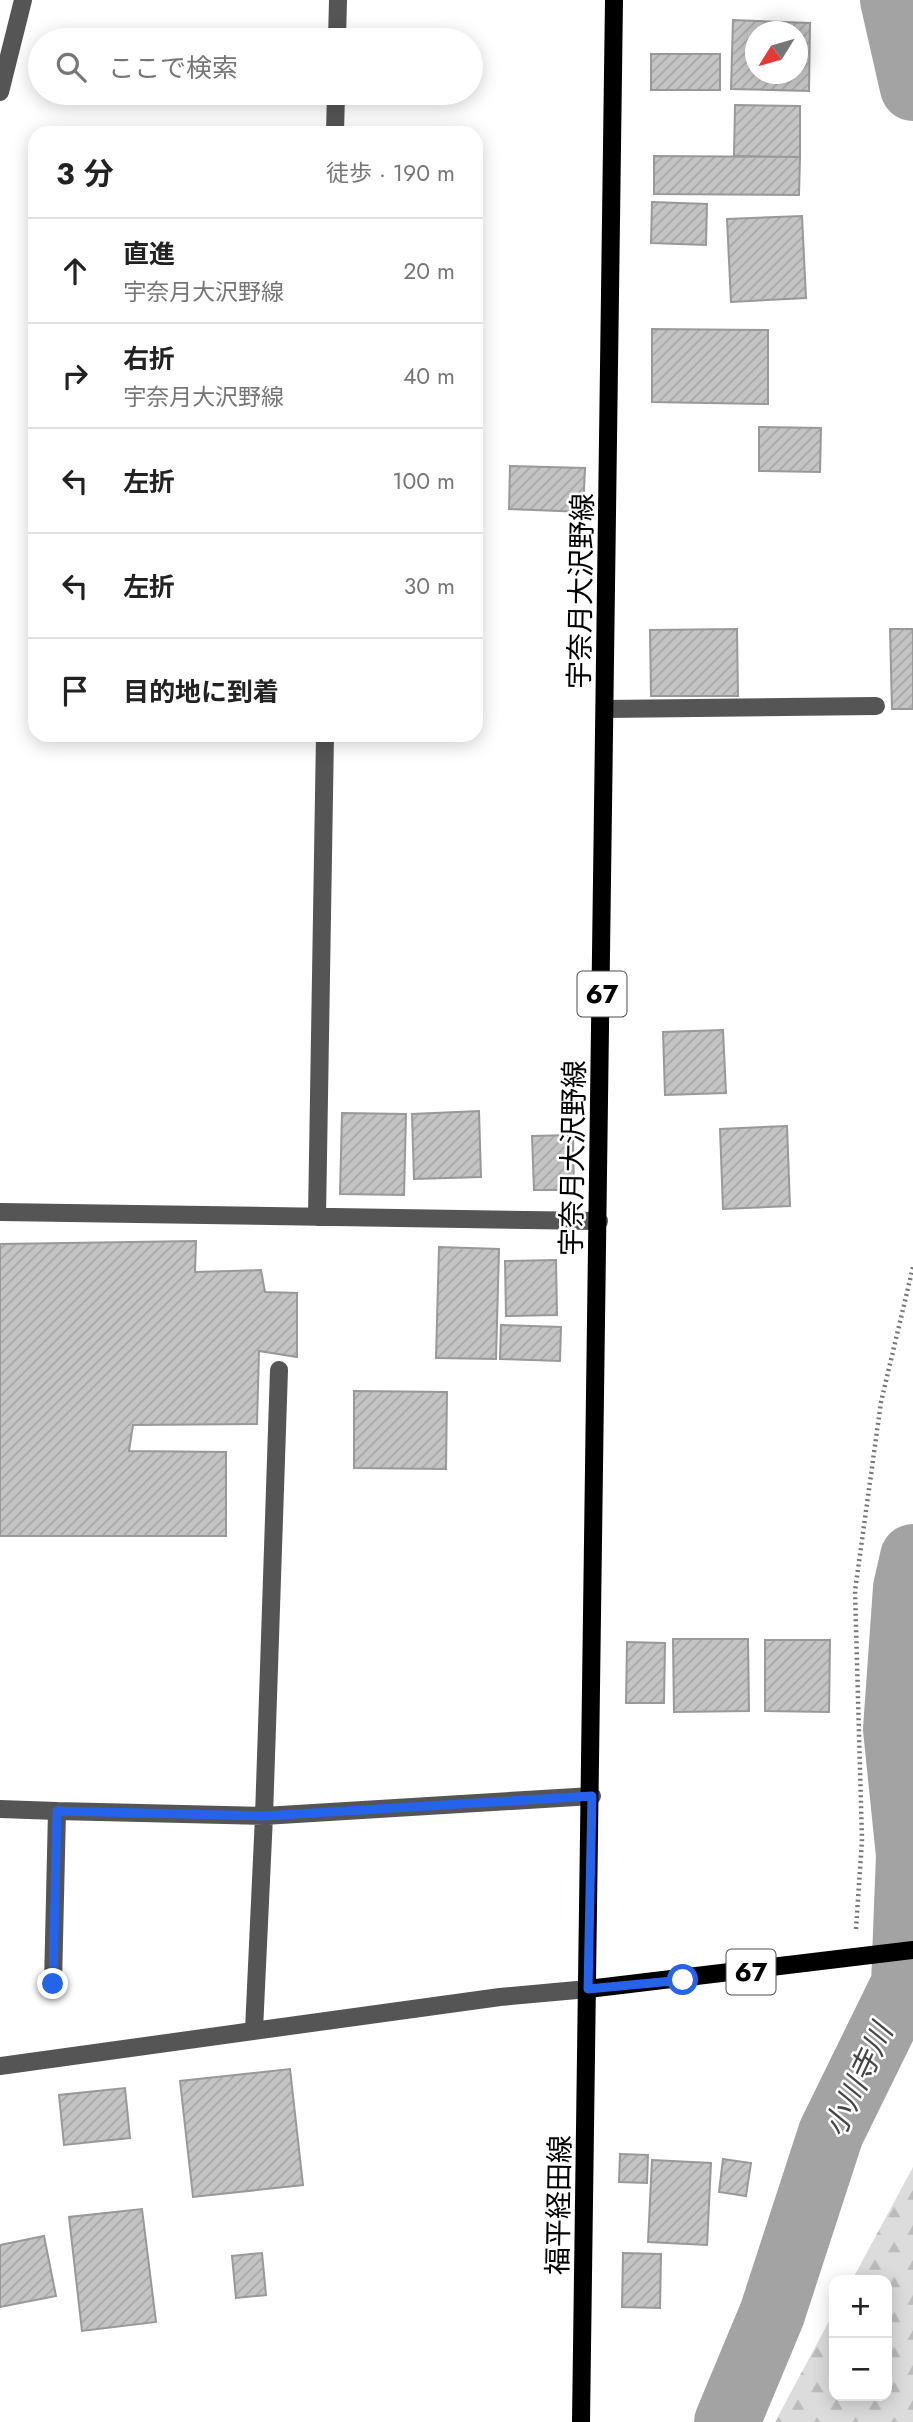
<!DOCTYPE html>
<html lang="ja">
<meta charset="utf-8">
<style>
:root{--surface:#fff;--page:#f6f6f6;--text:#222;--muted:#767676;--line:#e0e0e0}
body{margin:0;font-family:Jost,"Noto Sans JP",sans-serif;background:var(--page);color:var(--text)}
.controls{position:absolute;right:21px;bottom:21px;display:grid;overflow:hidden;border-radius:14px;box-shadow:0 4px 18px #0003}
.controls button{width:63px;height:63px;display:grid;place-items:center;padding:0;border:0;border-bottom:2px solid var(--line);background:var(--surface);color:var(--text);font:35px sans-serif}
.compass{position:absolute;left:745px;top:21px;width:63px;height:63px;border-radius:50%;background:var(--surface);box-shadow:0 4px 18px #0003;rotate:233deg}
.stop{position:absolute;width:21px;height:21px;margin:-16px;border:5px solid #2563eb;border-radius:50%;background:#fff}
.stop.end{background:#2563eb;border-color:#fff;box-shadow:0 2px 7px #0008}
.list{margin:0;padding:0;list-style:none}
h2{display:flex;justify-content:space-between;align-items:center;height:91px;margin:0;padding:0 28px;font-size:30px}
h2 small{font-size:23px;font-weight:400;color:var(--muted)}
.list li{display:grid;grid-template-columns:46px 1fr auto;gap:21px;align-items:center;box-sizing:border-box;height:105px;padding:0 28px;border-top:2px solid var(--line)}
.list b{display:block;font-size:26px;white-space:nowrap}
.list p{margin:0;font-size:23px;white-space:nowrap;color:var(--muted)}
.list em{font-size:23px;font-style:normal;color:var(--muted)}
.icon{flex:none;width:38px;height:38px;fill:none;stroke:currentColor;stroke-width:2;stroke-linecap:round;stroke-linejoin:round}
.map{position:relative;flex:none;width:913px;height:2422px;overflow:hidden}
.search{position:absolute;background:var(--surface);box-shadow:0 4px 18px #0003;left:28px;top:28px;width:455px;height:77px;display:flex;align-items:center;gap:18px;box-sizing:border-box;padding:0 24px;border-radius:38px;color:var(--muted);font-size:26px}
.panel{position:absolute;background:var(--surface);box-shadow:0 4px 18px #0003;left:28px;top:126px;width:455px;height:616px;border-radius:21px}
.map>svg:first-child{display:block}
.forest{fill:url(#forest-firs)}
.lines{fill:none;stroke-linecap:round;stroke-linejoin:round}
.river{stroke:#a3a3a3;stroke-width:66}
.building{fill:url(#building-hatch);stroke:#999;stroke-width:2;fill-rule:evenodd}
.path{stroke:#777;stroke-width:4.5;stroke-dasharray:2 3.5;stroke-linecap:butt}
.minor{stroke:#555;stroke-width:18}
.major{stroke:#000;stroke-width:18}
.route{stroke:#2563eb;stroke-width:9}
.labels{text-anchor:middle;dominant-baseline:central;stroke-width:5;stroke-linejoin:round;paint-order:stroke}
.shield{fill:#fff;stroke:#4c4c4c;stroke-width:2}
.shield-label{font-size:26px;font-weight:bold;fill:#000}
.street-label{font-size:28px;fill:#000;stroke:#fff}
.water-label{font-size:30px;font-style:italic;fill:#444;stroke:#fff}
</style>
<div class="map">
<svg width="913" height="2422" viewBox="0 0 913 2422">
<defs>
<pattern id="forest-firs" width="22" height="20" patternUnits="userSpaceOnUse" patternTransform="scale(1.75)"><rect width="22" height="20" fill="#dcdcdc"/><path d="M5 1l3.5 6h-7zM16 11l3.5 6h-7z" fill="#bbb"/></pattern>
<pattern id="building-hatch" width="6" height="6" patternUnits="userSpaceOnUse" patternTransform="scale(1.75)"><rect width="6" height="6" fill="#c4c4c4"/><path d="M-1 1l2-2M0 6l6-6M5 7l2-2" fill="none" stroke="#a7a7a7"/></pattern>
</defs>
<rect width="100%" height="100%" fill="#fff"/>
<!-- forest -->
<path class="forest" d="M 913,2167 L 913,2422 L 775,2422 L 834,2312 L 834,2396 L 887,2396 L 887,2280 L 852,2280 Z"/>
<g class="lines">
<!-- river -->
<path class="river" d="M 893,0 L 913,88
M 727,2422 L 772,2314 L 831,2133 L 904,1984 L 909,1855 L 896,1729 L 906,1588 L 913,1557"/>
</g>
<!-- building -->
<path class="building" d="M 733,20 L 810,23 L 809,91 L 731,89 ZM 755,32 L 797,32 L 797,74 L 755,74 Z
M 651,54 L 720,54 L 720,90 L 651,90 Z
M 735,105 L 800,106 L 800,157 L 734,156 Z
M 654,156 L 800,157 L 799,195 L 654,194 Z
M 652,202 L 707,204 L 706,245 L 651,243 Z
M 802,216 L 806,298 L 731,302 L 727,219 Z
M 652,329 L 768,330 L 768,404 L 652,402 Z
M 759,427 L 821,428 L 820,472 L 759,471 Z
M 510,466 L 585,468 L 583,512 L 509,509 Z
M 737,629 L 738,696 L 651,696 L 650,630 Z
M 890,629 L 913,629 L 913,709 L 892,709 Z
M 723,1030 L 726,1093 L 665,1095 L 663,1032 Z
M 479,1111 L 481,1177 L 414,1179 L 412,1114 Z
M 342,1113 L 406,1114 L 404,1195 L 340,1194 Z
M 787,1126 L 790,1206 L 723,1209 L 720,1129 Z
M 573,1135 L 574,1190 L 534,1190 L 532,1136 Z
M 196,1241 L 195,1272 L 261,1270 L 265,1292 L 297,1293 L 297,1357 L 259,1351 L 257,1424 L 133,1425 L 129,1451 L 226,1452 L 226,1536 L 0,1536 L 0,1244 Z
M 439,1247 L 499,1249 L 496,1359 L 436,1358 Z
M 556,1260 L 557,1315 L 506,1316 L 505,1261 Z
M 501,1325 L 561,1327 L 560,1361 L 500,1359 Z
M 354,1391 L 447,1392 L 446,1469 L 354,1468 Z
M 673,1639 L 748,1639 L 749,1711 L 674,1712 Z
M 765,1640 L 830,1640 L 829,1712 L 765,1711 Z
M 627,1642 L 665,1643 L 664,1703 L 626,1703 Z
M 290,2069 L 303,2185 L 193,2197 L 180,2081 Z
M 125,2088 L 130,2138 L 64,2145 L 59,2095 Z
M 620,2154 L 648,2155 L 647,2183 L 619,2182 Z
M 723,2159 L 751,2163 L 746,2196 L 719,2192 Z
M 652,2160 L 711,2163 L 707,2245 L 648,2242 Z
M 142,2209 L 156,2322 L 82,2331 L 69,2217 Z
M 44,2236 L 56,2296 L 0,2307 L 0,2245 Z
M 262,2253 L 266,2295 L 236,2298 L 232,2256 Z
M 623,2253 L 661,2254 L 660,2308 L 622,2307 Z"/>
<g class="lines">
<!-- path -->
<path class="path" d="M 856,1929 L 862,1840 L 855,1591 L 881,1402 L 913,1267"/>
<!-- minor -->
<path class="minor" d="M 337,40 L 338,0
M 0,92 L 23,0
M 335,133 L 336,93
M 605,709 L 876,706
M 0,1212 L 599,1221
M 317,1217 L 325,735
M 0,1809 L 57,1811
M 53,1984 L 57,1811 L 264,1816 L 279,1370
M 254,2030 L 264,1816 L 592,1796
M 0,2066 L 500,1997 L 588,1989"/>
<!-- major -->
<path class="major" d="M 588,1989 L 913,1950
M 581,2422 L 614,0"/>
</g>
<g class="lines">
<!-- route -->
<path class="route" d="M 53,1984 L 57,1811 L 264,1816 L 592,1796 L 588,1989 L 683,1980"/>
</g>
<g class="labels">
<!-- shield labels -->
<g class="shield">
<rect x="577.5" y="971.5" width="49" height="45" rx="5"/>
<rect x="726.5" y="1949.5" width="49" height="45" rx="5"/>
</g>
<g class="shield-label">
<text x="602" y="994">67</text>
<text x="751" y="1972">67</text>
</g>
<!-- street labels -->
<g class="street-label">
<text transform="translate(581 591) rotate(-89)">宇奈月大沢野線</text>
<text transform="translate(573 1158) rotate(-89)">宇奈月大沢野線</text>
<text transform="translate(559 2205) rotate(-89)">福平経田線</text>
</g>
<!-- water labels -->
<g class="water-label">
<text transform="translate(858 2080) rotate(-65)">小川寺川</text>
</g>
</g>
</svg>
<div class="controls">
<button>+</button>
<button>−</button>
</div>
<svg class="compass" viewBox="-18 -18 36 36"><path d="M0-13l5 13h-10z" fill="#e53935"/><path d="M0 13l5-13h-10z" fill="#767676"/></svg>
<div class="stop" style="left:683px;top:1980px"></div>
<div class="stop end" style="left:53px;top:1984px"></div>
<div class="search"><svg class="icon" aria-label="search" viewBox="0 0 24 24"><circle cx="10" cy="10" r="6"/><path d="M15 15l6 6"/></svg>ここで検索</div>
<section class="panel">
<h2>3 分<small>徒歩 · 190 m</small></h2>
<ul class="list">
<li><svg class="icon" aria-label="ahead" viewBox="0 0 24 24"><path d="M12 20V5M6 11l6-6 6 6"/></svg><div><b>直進</b><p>宇奈月大沢野線</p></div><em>20 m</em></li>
<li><svg class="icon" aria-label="right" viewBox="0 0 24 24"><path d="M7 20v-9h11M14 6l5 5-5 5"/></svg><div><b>右折</b><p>宇奈月大沢野線</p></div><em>40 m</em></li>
<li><svg class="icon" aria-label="left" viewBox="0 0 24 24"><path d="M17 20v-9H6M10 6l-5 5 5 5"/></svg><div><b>左折</b></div><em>100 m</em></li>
<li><svg class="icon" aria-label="left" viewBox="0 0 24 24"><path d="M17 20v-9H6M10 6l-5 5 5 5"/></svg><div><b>左折</b></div><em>30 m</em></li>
<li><svg class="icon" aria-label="arrive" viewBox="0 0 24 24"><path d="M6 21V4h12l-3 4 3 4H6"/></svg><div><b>目的地に到着</b></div></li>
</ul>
</section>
</div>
